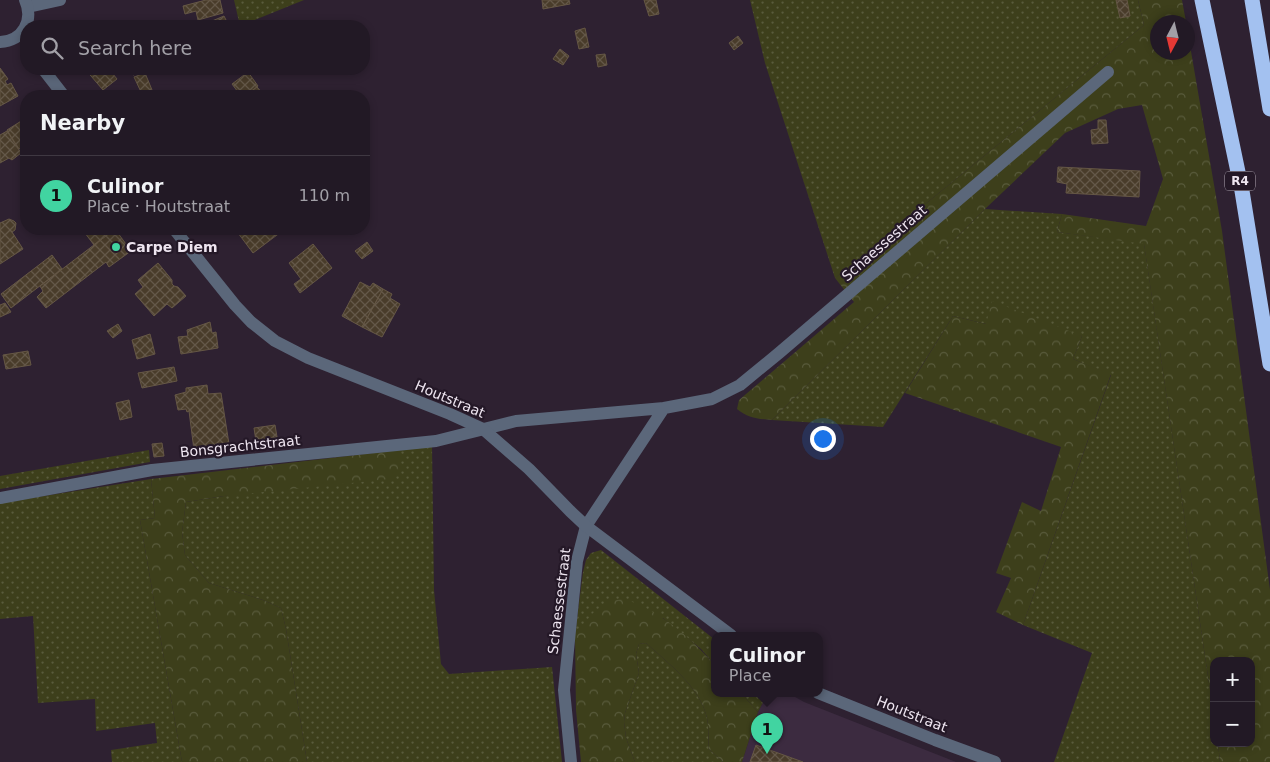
<!DOCTYPE html>
<meta charset="utf-8">
<style>
:root{--surface:#221925;--page:#2e2632;--text:#f1f3f6;--muted:#a2a0a7;--line:#3f3842;--accent:#41d4a1}
body{margin:0;font-family:"DejaVu Sans",sans-serif;background:var(--page);color:var(--text)}
.controls{position:absolute;right:15px;bottom:15px;display:grid;overflow:hidden;border-radius:10px;box-shadow:0 2px 8px #0003}
.controls button{width:45px;height:45px;display:grid;place-items:center;padding:0;border:0;border-bottom:1px solid var(--line);background:var(--surface);color:var(--text);font:25px sans-serif}
.compass{position:absolute;left:1150px;top:15px;width:45px;height:45px;border-radius:50%;background:var(--surface);box-shadow:0 2px 8px #0003;rotate:187deg}
.you{position:absolute;left:822px;top:438px;width:18px;height:18px;margin:-12px;border:4px solid #fff;border-radius:50%;background:#1a73e8;box-shadow:0 0 0 8px #1a73e833}
.badge{display:grid;place-items:center;width:32px;height:32px;border-radius:50%;background:var(--accent);color:#111;font-size:16px;font-weight:700}
.pin{position:absolute;translate:-50% -41px;filter:drop-shadow(0 1px 2px #0008)}
.pin::after{content:'';position:absolute;top:26px;width:18px;height:15px;background:inherit;clip-path:polygon(0 0,100% 0,50% 100%)}
.popup{position:absolute;left:711px;top:632px;width:112px;height:65px;box-sizing:border-box;display:grid;place-content:center;border-radius:10px;background:var(--surface);filter:drop-shadow(0 1px 4px #0005);font-size:16px;white-space:nowrap;color:var(--muted)}
.popup b{font-size:19px;color:var(--text)}
.popup::after{content:'';position:absolute;left:50%;top:100%;margin-left:-10px;border:10px solid transparent;border-top-color:var(--surface)}
.list{margin:0;padding:0;list-style:none}
h2{display:flex;justify-content:space-between;align-items:center;height:65px;margin:0;padding:0 20px;font-size:21px}
h2 small{font-size:16px;font-weight:400;color:var(--muted)}
.list li{display:grid;grid-template-columns:32px 1fr auto;gap:15px;align-items:center;box-sizing:border-box;height:80px;padding:0 20px;border-top:1px solid var(--line)}
.list b{display:block;font-size:19px;white-space:nowrap}
.list p{margin:0;font-size:16px;white-space:nowrap;color:var(--muted)}
.list em{font-size:16px;font-style:normal;color:var(--muted)}
.icon{flex:none;width:28px;height:28px;fill:none;stroke:currentColor;stroke-width:2;stroke-linecap:round;stroke-linejoin:round}
.map{position:relative;flex:none;width:1270px;height:762px;overflow:hidden}
.search{position:absolute;background:var(--surface);box-shadow:0 2px 8px #0003;left:20px;top:20px;width:350px;height:55px;display:flex;align-items:center;gap:12px;box-sizing:border-box;padding:0 18px;border-radius:20px;color:var(--muted);font-size:19px}
.panel{position:absolute;background:var(--surface);box-shadow:0 2px 8px #0003;left:20px;top:90px;width:350px;height:145px;border-radius:20px}
.map>svg:first-child{display:block}
.built{fill:#3c2b40}
.grass{fill:url(#grass-dots)}
.forest{fill:url(#forest-crowns)}
.building{fill:url(#building-cross-hatch);stroke:#655745}
.lines{fill:none;stroke-linecap:round;stroke-linejoin:round}
.minor{stroke:#5b677a;stroke-width:12}
.tertiary{stroke:#5b677a;stroke-width:12}
.motorway{stroke:#a3c1f0;stroke-width:15}
.poi-dot{fill:#41d4a1;stroke:#241827;stroke-width:2}
.labels{text-anchor:middle;dominant-baseline:central;stroke-width:4.5;stroke-linejoin:round;paint-order:stroke}
.shield{fill:#241827;stroke:#b1a8b4;stroke-width:1}
.shield-label{font-size:12px;font-weight:bold;fill:#eee5f0}
.street-label{font-size:14px;fill:#eee5f0;stroke:#241827}
.poi-label{font-size:14px;font-weight:bold;fill:#eee5f0;stroke:#241827;text-anchor:start}
</style>
<div class="map">
<svg width="1270" height="762" viewBox="0 0 1270 762">
<defs>
<pattern id="grass-dots" width="8" height="8" patternUnits="userSpaceOnUse" patternTransform="scale(1.25)"><rect width="8" height="8" fill="#3d3f1b"/><path d="M2 2h.1M6 6h.1" fill="none" stroke="#595b3c" stroke-width="1.8" stroke-linecap="round"/></pattern>
<pattern id="forest-crowns" width="20" height="18" patternUnits="userSpaceOnUse" patternTransform="scale(1.25)"><rect width="20" height="18" fill="#3d3f1b"/><path d="M2 6a3 3 0 1 1 6 0M12 15a3 3 0 1 1 6 0" fill="none" stroke="#595b3c"/></pattern>
<pattern id="building-cross-hatch" width="8" height="8" patternUnits="userSpaceOnUse" patternTransform="scale(1.25)"><rect width="8" height="8" fill="#493c2a"/><path d="M0 0l8 8M0 8l8-8" fill="none" stroke="#645849"/></pattern>
</defs>
<rect width="100%" height="100%" fill="#2e2131"/>
<!-- built -->
<path class="built" d="M 768,693 L 788,693 L 804,702 L 956,762 L 742,762 L 758,712 Z"/>
<!-- grass -->
<path class="grass" d="M 234,0 L 304,0 L 240,26 Z
M 750,0 L 1138,0 L 1144,25 L 835,278 L 765,63 Z
M 985,209 L 1062,214 L 1057,232 L 1144,243 L 1214,717 L 1214,743 L 1218,743 L 1220,762 L 1054,762 L 1092,653 L 1023,625 L 1111,375 L 1073,359 L 1082,336 L 986,324 L 953,316 L 883,427 L 772,420 Z
M 432,446 L 434,590 L 441,664 L 449,674 L 552,667 L 562,762 L 307,762 L 286,629 L 281,608 L 263,600 L 209,583 L 185,555 L 182,532 L 186,502 L 224,496 L 399,450 Z
M 149,450 L 150,462 L 0,489 L 0,476 Z
M 151,479 L 155,518 L 140,520 L 182,762 L 112,762 L 111,750 L 157,743 L 155,723 L 96,731 L 95,699 L 38,703 L 33,616 L 0,619 L 0,503 Z
M 601,550 L 714,639 L 714,664 L 701,649 L 663,618 L 575,635 L 583,572 L 586,560 L 591,553 Z
M 646,643 C 668,663 701,688 707,718 C 709,727 708,739 709,749 L 723,762 L 635,762 L 626,738 L 624,722 L 625,713 L 639,673 L 636,654 L 639,644 Z
M 741,693 L 768,693 L 758,712 Z"/>
<!-- forest -->
<path class="forest" d="M 1138,0 L 1182,0 L 1186,22 L 1158,22 L 1158,52 L 1188,52 L 1188,34 L 1222,231 L 1270,590 L 1270,762 L 1220,762 L 1218,743 L 1251,743 L 1251,661 L 1214,661 L 1214,717 L 1144,244 L 1057,232 L 1062,214 L 1146,226 L 1163,179 L 1142,105 L 1118,109 L 1065,133 L 985,209 L 772,420 C 758,419 748,418 737,409 L 739,400 L 854,302 L 835,278 L 1144,25 Z
M 992,301 L 1082,336 L 1073,359 L 1111,374 L 1023,625 L 996,612 L 1011,578 L 996,573 L 1022,502 L 1041,511 L 1061,447 L 905,393 L 953,316 L 986,324 Z
M 399,450 L 401,469 L 390,479 L 224,496 L 186,502 L 182,532 L 185,555 L 209,583 L 263,600 L 281,608 L 286,629 L 307,762 L 182,762 L 140,520 L 155,518 L 151,479 Z
M 624,599 C 659,610 690,637 714,664 L 714,693 L 741,693 L 758,712 L 742,762 L 723,762 L 709,749 C 708,739 709,727 707,718 C 701,688 668,663 646,643 L 639,644 L 636,654 L 639,673 L 625,713 L 624,722 L 626,738 L 635,762 L 581,762 L 576,710 L 575,635 L 593,613 L 609,601 Z"/>
<!-- building -->
<path class="building" d="M 206,0 L 220,0 L 223,13 L 198,20 L 196,11 L 185,14 L 183,6 Z
M 542,0 L 569,0 L 570,4 L 543,9 Z
M 644,0 L 656,0 L 659,14 L 649,16 Z
M 1116,0 L 1127,0 L 1130,16 L 1120,18 Z
M 224,16 L 229,26 L 200,26 Z
M 585,28 L 589,47 L 579,49 L 575,31 Z
M 738,36 L 743,43 L 734,50 L 729,43 Z
M 560,49 L 569,56 L 563,65 L 553,59 Z
M 605,54 L 607,65 L 598,67 L 596,55 Z
M 0,68 L 8,79 L 5,81 L 7,85 L 11,83 L 18,96 L 0,106 Z
M 85,69 L 109,69 L 117,79 L 103,90 Z
M 130,69 L 140,69 L 142,72 L 133,75 Z
M 248,72 L 258,86 L 245,96 L 241,96 L 232,84 Z
M 145,73 L 152,90 L 142,94 L 134,77 Z
M 257,87 L 265,96 L 245,96 Z
M 26,118 L 26,145 L 19,149 L 7,130 Z
M 1098,120 L 1106,120 L 1108,143 L 1092,144 L 1091,130 L 1098,129 Z
M 7,131 L 21,153 L 12,160 L 9,158 L 0,163 L 0,135 Z
M 1058,167 L 1140,171 L 1139,197 L 1066,193 L 1067,184 L 1057,182 Z
M 9,219 L 14,221 L 16,223 L 15,230 L 12,232 L 23,249 L 0,264 L 0,223 Z
M 82,229 L 115,229 L 94,245 Z
M 115,229 L 131,251 L 109,267 L 106,262 L 46,308 L 37,297 L 43,291 L 40,286 Z
M 244,229 L 285,229 L 253,253 L 238,233 Z
M 367,242 L 373,251 L 362,259 L 355,251 Z
M 313,244 L 332,268 L 300,293 L 294,284 L 301,279 L 289,263 Z
M 52,255 L 62,269 L 11,308 L 1,294 Z
M 158,263 L 172,280 L 172,284 L 174,286 L 178,287 L 186,296 L 172,308 L 167,304 L 154,316 L 135,294 L 143,287 L 138,280 Z
M 360,282 L 370,287 L 373,283 L 383,289 L 362,327 L 342,316 Z
M 383,289 L 392,294 L 390,298 L 400,304 L 382,337 L 362,327 Z
M 5,303 L 11,312 L 0,317 L 0,305 Z
M 210,322 L 212,333 L 216,332 L 218,348 L 181,354 L 178,337 L 188,336 L 187,330 Z
M 118,324 L 122,331 L 113,338 L 107,331 Z
M 150,334 L 155,354 L 137,359 L 132,340 Z
M 28,351 L 31,365 L 6,369 L 3,355 Z
M 174,367 L 177,381 L 142,388 L 138,373 Z
M 207,385 L 208,394 L 221,393 L 229,444 L 194,450 L 189,411 L 187,412 L 186,409 L 178,410 L 175,395 L 186,392 L 186,388 Z
M 129,400 L 132,417 L 120,420 L 116,403 Z
M 275,425 L 277,437 L 256,441 L 254,428 Z
M 162,443 L 164,456 L 154,457 L 152,444 Z
M 756,745 L 803,762 L 750,762 Z"/>
<g class="lines">
<!-- minor -->
<path class="minor" d="M 28,7 L 60,0
M 0,498 L 152,470 L 436,441 L 516,421 L 664,408 L 712,399 L 740,385 L 779,353 L 1108,72
M 571,762 L 564,690 L 577,561 L 586,526 L 664,408"/>
<!-- tertiary -->
<path class="tertiary" d="M 0,42 C 23,41 34,20 25,0
M 43,69 L 64,96
M 174,229 L 235,305 L 251,322 L 275,341 L 308,358 L 450,414 L 483,429 L 529,469 L 570,511 L 586,526 L 731,635
M 818,693 L 935,740 L 995,762"/>
<!-- motorway -->
<path class="motorway" d="M 1202,0 L 1242,191 L 1270,364
M 1252,0 L 1270,109"/>
</g>
<!-- markers -->
<circle class="poi-dot" cx="116" cy="247" r="5"/>
<g class="labels">
<!-- shield labels -->
<rect class="shield" x="1225" y="171.5" width="30" height="19" rx="4"/>
<g class="shield-label">
<text x="1240" y="181">R4</text>
</g>
<!-- street labels -->
<g class="street-label">
<text transform="translate(884 243) rotate(-41)">Schaessestraat</text>
<text transform="translate(450 399) rotate(23)">Houtstraat</text>
<text transform="translate(240 446) rotate(-6)">Bonsgrachtstraat</text>
<text transform="translate(559 601) rotate(-83)">Schaessestraat</text>
<text transform="translate(912 714) rotate(22)">Houtstraat</text>
</g>
<!-- poi labels -->
<g class="poi-label">
<text x="126" y="247">Carpe Diem</text>
</g>
</g>
</svg>
<div class="controls">
<button>+</button>
<button>−</button>
</div>
<svg class="compass" viewBox="-18 -18 36 36"><path d="M0-13l5 13h-10z" fill="#e53935"/><path d="M0 13l5-13h-10z" fill="#a2a0a7"/></svg>
<div class="you"></div>
<div class="pin badge" style="left:767px;top:754px">1</div>
<div class="popup"><b>Culinor</b>Place</div>
<div class="search"><svg class="icon" aria-label="search" viewBox="0 0 24 24"><circle cx="10" cy="10" r="6"/><path d="M15 15l6 6"/></svg>Search here</div>
<section class="panel">
<h2>Nearby<small></small></h2>
<ul class="list">
<li><span class="badge">1</span><div><b>Culinor</b><p>Place · Houtstraat</p></div><em>110 m</em></li>
</ul>
</section>
</div>
